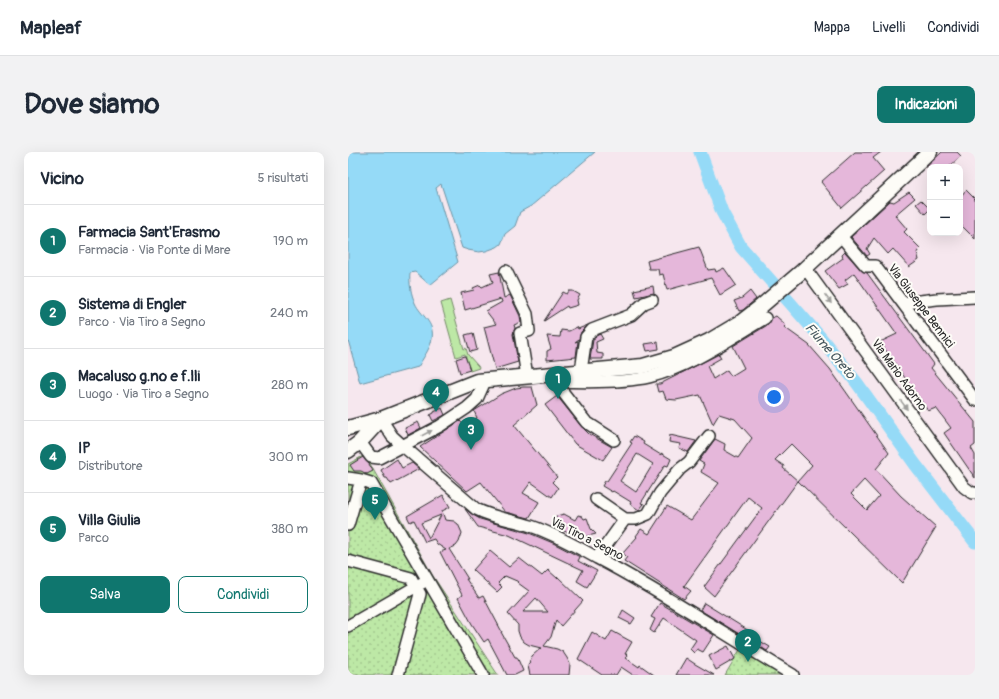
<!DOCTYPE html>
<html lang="it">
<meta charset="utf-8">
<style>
:root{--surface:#fff;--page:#f2f2f3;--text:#1f2937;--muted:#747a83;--line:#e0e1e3;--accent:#0f766e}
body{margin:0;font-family:Pangolin,sans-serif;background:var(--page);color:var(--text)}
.controls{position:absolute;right:12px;top:12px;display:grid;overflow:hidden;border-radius:8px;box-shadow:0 4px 16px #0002}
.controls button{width:36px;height:36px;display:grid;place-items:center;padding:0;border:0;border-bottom:1px solid var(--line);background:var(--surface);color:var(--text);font:20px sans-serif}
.you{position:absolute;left:426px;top:245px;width:14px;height:14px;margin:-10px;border:3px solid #fff;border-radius:50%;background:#1a73e8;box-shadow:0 0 0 6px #1a73e833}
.badge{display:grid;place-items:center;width:26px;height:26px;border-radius:50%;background:var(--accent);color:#fff;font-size:13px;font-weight:700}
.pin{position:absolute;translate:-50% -33px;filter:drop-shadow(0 1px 2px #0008)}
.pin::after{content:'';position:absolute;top:21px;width:14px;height:12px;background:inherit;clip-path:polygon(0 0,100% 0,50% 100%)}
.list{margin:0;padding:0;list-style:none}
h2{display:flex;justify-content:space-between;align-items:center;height:52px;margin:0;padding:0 16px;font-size:17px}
h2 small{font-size:13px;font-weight:400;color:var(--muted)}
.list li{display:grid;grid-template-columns:26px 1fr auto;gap:12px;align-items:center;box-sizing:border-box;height:72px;padding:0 16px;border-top:1px solid var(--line)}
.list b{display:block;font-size:15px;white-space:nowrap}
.list p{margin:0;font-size:13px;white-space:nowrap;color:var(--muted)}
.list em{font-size:13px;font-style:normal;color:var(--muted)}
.actions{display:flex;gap:8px;padding:12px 16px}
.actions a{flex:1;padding:9px 0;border:1px solid var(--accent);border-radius:8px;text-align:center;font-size:14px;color:var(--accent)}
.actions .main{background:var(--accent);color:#fff}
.map{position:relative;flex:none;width:627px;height:523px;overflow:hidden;border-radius:8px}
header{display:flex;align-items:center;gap:24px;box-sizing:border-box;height:56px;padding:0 20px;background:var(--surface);border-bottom:1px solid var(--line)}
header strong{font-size:19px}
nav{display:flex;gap:22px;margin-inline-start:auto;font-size:14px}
.intro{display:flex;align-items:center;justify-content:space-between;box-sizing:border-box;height:96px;padding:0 24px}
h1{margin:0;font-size:28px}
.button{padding:10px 18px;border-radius:8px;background:var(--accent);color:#fff;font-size:14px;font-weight:700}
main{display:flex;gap:24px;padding:0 24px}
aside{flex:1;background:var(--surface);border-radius:8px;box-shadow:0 4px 16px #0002}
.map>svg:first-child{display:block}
.green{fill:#bde8a6;stroke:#748a68}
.park{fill:url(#park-dots);stroke:#748a68}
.water{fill:#95daf7;stroke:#6b94a5}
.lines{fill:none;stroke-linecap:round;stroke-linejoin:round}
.river{stroke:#95daf7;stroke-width:13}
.building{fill:#e5b7da;stroke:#2b2b2b;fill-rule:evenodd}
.minor-casing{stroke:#2b2b2b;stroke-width:14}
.major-casing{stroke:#2b2b2b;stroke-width:17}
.minor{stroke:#fdfcf7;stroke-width:11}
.major{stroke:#fdfcf7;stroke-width:14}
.oneway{fill:#9e9e9b}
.labels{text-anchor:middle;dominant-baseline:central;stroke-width:4;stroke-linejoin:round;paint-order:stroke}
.street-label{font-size:12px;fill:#2b2b2b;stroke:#fdfcf7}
.water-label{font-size:13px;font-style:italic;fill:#46575e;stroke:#fdfcf7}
</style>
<header>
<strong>Mapleaf</strong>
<nav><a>Mappa</a><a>Livelli</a><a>Condividi</a></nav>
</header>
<div class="intro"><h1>Dove siamo</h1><a class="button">Indicazioni</a></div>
<main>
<aside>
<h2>Vicino<small>5 risultati</small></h2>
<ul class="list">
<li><span class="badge">1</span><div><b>Farmacia Sant'Erasmo</b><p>Farmacia · Via Ponte di Mare</p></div><em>190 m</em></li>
<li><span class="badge">2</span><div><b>Sistema di Engler</b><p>Parco · Via Tiro a Segno</p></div><em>240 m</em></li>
<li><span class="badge">3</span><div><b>Macaluso g.no e f.lli</b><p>Luogo · Via Tiro a Segno</p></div><em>280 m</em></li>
<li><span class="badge">4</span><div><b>IP</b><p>Distributore</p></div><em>300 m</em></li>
<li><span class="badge">5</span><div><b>Villa Giulia</b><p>Parco</p></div><em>380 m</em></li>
</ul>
<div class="actions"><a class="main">Salva</a><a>Condividi</a></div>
</aside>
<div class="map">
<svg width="627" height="523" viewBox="0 0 627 523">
<defs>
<pattern id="park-dots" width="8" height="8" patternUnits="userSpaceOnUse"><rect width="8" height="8" fill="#bde8a6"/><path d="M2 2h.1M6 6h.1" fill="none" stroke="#a3c78f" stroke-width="1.8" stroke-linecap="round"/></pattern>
</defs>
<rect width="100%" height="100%" fill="#f6e7ee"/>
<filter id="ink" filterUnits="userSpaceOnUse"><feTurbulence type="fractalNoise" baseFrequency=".025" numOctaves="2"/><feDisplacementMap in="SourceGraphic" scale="8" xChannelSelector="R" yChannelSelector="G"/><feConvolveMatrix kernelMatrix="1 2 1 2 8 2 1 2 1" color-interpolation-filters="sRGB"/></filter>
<g filter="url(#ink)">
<!-- green -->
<path class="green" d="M 102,148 L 116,197 L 118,196 L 120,203 L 130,214 L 131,216 L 122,219 L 117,202 L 108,205 L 93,151 Z"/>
<!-- park -->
<path class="park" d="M 17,303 L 85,424 L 150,523 L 0,523 L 0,312 Z
M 393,496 L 437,523 L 377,523 Z"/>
<!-- water -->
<path class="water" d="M 0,0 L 247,0 L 183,54 L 172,60 L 167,74 L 157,82 L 153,92 L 149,95 L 138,99 L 131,100 L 120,98 L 114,96 L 93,32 L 88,36 L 110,110 L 82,133 L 67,120 L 62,121 C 61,131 63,142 67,151 C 73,164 87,170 84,187 C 82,197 75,206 70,215 L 12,231 L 0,188 Z"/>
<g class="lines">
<!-- river -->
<path class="river" d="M 352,0 L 374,60 L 393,95 L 473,186 L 509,231 L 567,312 L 627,390"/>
</g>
<!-- building -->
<path class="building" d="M 507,0 L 533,0 L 525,6 L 536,19 L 494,56 L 473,30 Z
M 594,0 L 609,0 L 613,4 L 601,15 L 578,15 Z
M 618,38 L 627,47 L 627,87 L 612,72 L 612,45 Z
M 561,40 L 567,46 L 547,63 L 559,77 L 556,80 L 572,96 L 570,98 L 571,100 L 569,100 L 571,108 L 561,115 L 545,97 L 540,102 L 526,86 L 519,97 L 522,102 L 519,104 L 503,85 L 542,49 L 546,50 Z
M 573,48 L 582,57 L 577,62 L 568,52 Z
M 351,95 L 360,118 L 367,117 L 368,120 L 376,116 L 388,133 L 372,143 L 363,126 L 319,138 L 315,122 L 311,123 L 310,117 L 301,117 L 299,109 Z
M 497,100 L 513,118 L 519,121 L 586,212 L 583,216 L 627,270 L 627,293 L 623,296 L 627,303 L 627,326 L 596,281 L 603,276 L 588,256 L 580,259 L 532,190 L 549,182 L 506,121 L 497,128 L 500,132 L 491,137 L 477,119 L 495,106 L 494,103 Z
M 151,120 L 156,146 L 162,143 L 172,164 L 173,170 L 166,173 L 167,176 L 165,182 L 170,210 L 147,217 L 136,175 L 148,172 L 138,159 L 154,150 L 153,147 L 117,158 L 113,141 L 126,138 L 125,136 L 132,133 L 134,135 L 145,130 L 142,122 Z
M 305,134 L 306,141 L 288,145 L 286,138 Z
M 221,139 L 225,139 L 232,143 L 229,148 L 230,153 L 220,156 L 219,154 L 196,169 L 215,140 L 219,142 Z
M 402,139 L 408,147 L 395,158 L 391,159 L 386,149 L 394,146 Z
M 428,164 L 438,173 L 436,175 L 461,193 L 482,217 L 541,301 L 528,317 L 553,344 L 588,375 L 554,431 L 450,329 L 366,444 L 356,435 L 414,356 L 400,345 L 336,434 L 343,439 L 336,447 L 276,409 L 279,405 L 275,401 L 289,385 L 288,384 L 293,377 L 301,382 L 319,354 L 343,368 L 371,331 L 353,320 L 356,312 L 351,309 L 367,287 L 377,292 L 376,298 L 390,306 L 404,286 L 387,267 L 371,262 L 365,272 L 352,243 L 328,248 L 318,247 L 315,239 L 310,240 L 308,232 L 312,232 L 371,202 L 373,206 L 359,214 L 365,227 L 379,218 L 383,224 L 396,216 L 385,194 L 421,172 L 424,166 ZM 443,292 L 464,313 L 450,329 L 435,316 L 436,314 L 427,308 ZM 516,328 L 531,344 L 519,358 L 503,342 Z
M 240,173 L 233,180 L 231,187 L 227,190 L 230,189 L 228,205 L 199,208 L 199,199 L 203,197 L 199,184 L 212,185 L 213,178 L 221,179 L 229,175 L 230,177 Z
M 125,181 L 129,198 L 122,200 L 117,183 Z
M 252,182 L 255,187 L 248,190 L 249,201 L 255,202 L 255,207 L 242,207 L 245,188 L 248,184 Z
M 310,190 L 311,197 L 299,199 L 297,192 Z
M 117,204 L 122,218 L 112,221 L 108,207 Z
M 175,235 L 184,235 L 189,253 L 166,273 L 209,325 L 204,330 L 210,336 L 204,345 L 183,330 L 175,341 L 191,350 L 181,366 L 157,360 L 133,330 L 119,339 L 72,295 L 112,269 L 116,273 L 129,266 L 126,259 L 153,242 L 168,236 Z
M 209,244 L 233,274 L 241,282 L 264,295 L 255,308 L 227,292 L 197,253 Z
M 94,256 L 97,263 L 85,269 L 82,263 L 86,261 L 86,260 Z
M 70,270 L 73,276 L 60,283 L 57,276 Z
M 322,283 L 348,289 L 340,300 L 331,296 L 333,292 L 321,290 Z
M 286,284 L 296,290 L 295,292 L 313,303 L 313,301 L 323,307 L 320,314 L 317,313 L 293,351 L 296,352 L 291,358 L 282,352 L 283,350 L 265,339 L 264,340 L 254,334 L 257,329 L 259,329 L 284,291 L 282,290 ZM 289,302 L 305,312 L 288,340 L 272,329 Z
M 15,305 L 21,312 L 25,319 L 19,322 L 13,319 L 6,319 L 2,313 Z
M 49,307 L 54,316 L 64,311 L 71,317 L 43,332 L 39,326 L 37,326 L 33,318 Z
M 95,343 L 102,355 L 94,359 L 97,368 L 106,369 L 110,372 L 114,381 L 111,390 L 108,394 L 101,397 L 120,427 L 118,427 L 131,446 L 135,444 L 154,480 L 153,480 L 167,505 L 169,505 L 175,519 L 167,523 L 159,523 L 140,487 L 136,490 L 124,472 L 110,446 L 114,443 L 92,400 L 98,398 L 89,392 L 86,387 L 77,390 L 66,368 L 62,370 L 59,364 ZM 93,363 L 81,386 L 73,371 Z
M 117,357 L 125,363 L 132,367 L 181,381 L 205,391 L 232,405 L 230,409 L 249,419 L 239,435 L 229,429 L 235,418 L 161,383 L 130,375 Z
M 216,362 L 227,368 L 230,363 L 234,364 L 236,367 L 239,366 L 243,377 L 248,382 L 232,386 L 226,383 L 223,378 L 219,380 L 213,378 L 210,372 L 208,369 L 208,364 Z
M 142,399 L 161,415 L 171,406 L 194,424 L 200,418 L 209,426 L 210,425 L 235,449 L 213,474 L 208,468 L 203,485 L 196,494 L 209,497 L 215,500 L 219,506 L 222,512 L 221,523 L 182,523 L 180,514 L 184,504 L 193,496 L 181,493 L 176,490 L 172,485 L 170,479 L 170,473 L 160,462 L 181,439 L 170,431 L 171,430 L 157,424 L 150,431 L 154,435 L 149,440 L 125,418 ZM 188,446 L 200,460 L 175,460 Z
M 312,451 L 366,483 L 355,500 L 349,497 L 346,501 L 342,497 L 348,488 L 316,466 L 306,481 L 302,478 L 307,467 L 303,465 Z
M 356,451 L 406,482 L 405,485 L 422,495 L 419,499 L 352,458 Z
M 275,458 L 287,466 L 283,472 L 271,466 Z
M 264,479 L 284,490 L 277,502 L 280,503 L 278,506 L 291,515 L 292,513 L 306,523 L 285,523 L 273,515 L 268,523 L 254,523 L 230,507 L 244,480 L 258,489 Z
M 380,494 L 387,507 L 368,518 L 361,504 Z
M 338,506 L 347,512 L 366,523 L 328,523 Z"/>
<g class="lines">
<defs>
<path id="minor" d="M 492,83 L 518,114 L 527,114 L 627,248
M 457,116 L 616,335 L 624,341 L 627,341
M 158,119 L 179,162 L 181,179 L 172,181 L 179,224
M 555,151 L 589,147 L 627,145
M 233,219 L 238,185 L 244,178 L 283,163 L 296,151 L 304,148
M 204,226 L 238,270 L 266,288
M 207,229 C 234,230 275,231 301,225 C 343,214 380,188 417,166
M 33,267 L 44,284 L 55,294 L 128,357 C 145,366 166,368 183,374 C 206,382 228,394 249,406 C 316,441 379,484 445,523
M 12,290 L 23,305 L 31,306 L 92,274 L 119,256 L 129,247 L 138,227
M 0,326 L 13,328
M 248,347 L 277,367
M 0,373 L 13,328 L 23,331 L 135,523
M 249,406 L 277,367 L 288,367 L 300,362 L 312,341 L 332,317 L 341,310 L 361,284
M 0,409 L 63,426 L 72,442 L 50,523
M 0,474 L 74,431"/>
<path id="major" d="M 0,276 L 33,267 L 129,229 L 295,214 L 326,205 L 361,189 L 393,170 L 411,156 L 453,120 L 582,0
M 0,299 L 12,290 L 33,267"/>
</defs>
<!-- minor casing -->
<use href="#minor" class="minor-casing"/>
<!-- major casing -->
<use href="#major" class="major-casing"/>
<!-- minor -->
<use href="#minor" class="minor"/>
<!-- major -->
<use href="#major" class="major"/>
</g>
<!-- one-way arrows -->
<defs><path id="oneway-solid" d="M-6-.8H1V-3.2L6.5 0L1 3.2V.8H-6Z"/></defs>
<g class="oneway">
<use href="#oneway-solid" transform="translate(480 147) rotate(54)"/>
<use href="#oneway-solid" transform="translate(556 253) rotate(54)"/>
<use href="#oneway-solid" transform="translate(79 281) rotate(-28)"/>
</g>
</g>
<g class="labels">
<!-- street labels -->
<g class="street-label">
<text transform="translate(573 154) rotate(53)">Via Giuseppe Bennici</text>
<text transform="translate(551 223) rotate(54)">Via Mario Adorno</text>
<text transform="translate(239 387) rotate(27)">Via Tiro a Segno</text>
</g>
<!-- water labels -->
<g class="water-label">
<text transform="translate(482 199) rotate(49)">Fiume Oreto</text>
</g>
</g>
</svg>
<div class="controls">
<button>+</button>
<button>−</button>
</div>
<div class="you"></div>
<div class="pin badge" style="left:210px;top:247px">1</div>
<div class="pin badge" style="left:400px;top:510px">2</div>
<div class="pin badge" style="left:123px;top:298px">3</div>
<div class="pin badge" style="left:88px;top:260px">4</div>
<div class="pin badge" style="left:27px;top:368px">5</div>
</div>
</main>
